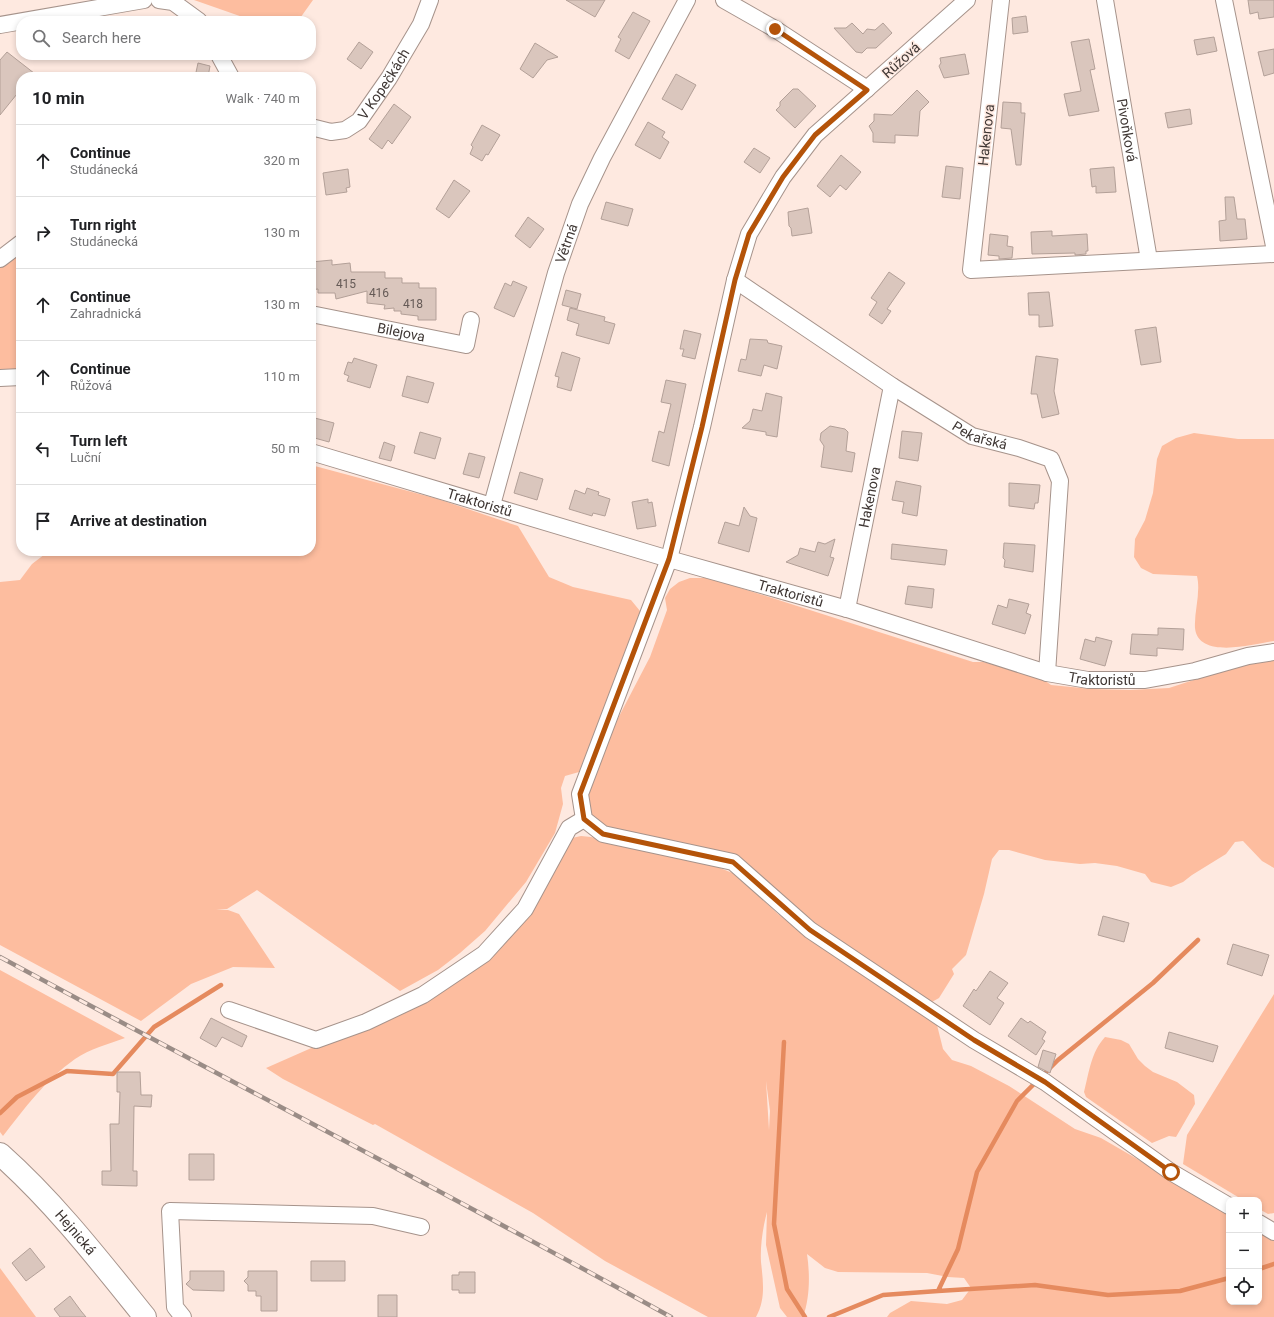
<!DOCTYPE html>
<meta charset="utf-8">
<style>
:root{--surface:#fff;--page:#f6f6f6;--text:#202124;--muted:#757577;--line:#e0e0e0}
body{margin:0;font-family:Roboto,sans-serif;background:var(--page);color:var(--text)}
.controls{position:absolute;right:12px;bottom:12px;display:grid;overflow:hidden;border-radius:8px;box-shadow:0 2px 6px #0003}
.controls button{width:36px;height:36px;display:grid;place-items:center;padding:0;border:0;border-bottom:1px solid var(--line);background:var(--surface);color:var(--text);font:20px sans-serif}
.stop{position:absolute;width:12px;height:12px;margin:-9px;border:3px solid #b45309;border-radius:50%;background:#fff}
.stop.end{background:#b45309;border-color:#fff;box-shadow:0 1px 4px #0008}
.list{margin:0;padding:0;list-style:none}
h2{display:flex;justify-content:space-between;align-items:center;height:52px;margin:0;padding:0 16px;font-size:17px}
h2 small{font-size:13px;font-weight:400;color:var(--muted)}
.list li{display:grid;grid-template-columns:26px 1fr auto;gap:12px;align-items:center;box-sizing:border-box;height:72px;padding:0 16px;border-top:1px solid var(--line)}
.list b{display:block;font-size:15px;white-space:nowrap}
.list p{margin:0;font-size:13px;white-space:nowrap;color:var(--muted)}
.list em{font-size:13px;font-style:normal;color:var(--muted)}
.icon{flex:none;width:22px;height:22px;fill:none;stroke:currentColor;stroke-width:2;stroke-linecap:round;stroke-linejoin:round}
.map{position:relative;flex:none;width:1274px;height:1317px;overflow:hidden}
.search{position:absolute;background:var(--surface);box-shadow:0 2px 6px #0003;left:16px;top:16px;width:300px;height:44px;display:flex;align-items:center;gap:10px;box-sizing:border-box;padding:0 14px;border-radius:16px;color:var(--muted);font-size:15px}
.panel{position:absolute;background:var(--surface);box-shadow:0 2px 6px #0003;left:16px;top:72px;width:300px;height:484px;border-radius:16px}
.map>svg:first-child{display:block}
.green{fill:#fdbd9f;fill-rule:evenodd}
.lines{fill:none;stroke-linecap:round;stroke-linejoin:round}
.stream{stroke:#e58a5e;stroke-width:4.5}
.building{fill:#dac6bd;stroke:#b3a098}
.minor-casing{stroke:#a6938b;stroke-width:18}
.secondary-casing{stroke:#a6938b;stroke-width:24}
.minor{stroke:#fff;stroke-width:16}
.secondary{stroke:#fff;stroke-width:22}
.rail-casing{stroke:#9a8c86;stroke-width:4.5}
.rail{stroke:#fee9e0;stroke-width:3;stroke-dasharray:9;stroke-linecap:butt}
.route{stroke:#b45309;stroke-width:5}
.labels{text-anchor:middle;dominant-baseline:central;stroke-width:3;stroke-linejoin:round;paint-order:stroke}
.number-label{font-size:12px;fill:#655a56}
.street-label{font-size:14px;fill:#3e3633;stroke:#fee9e0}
</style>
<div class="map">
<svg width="1274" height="1317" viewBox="0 0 1274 1317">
<rect width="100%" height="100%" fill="#fee9e0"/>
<!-- green -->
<path class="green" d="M 194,0 L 313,0 L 298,21 L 254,21 Z
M 21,252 L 21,374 L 0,375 L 0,267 L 5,261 Z
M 1194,433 L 1238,439 L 1274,439 L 1274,641 C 1255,644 1198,660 1195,628 C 1194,611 1201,593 1197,576 L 1153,574 L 1141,568 L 1134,557 L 1135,539 L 1145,520 L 1153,493 L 1157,459 L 1162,446 L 1176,438 Z
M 311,465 L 438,499 L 518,526 L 549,577 L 573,587 L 631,600 L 640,611 L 641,618 L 579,772 L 565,776 L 561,788 L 563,804 L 555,833 L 526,882 L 485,931 L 460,953 L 438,970 L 400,991 L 257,890 L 227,909 L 216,910 L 228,910 L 239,914 L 275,968 L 233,967 L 191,984 L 141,1021 L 0,945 L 0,582 L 20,580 L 32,564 L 49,551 L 311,551 Z
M 690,578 L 709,578 L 973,662 L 983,662 L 1040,677 L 1051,685 L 1092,689 L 1130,690 L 1169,688 L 1249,662 L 1274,658 L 1274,868 L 1262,861 L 1243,841 L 1235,842 L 1226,854 L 1192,875 L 1183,882 L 1171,887 L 1151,882 L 1145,874 L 1117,866 L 1095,863 L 1080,864 L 1045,860 L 1009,850 L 999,850 L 992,859 L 984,894 L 966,955 L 952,969 L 954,974 L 939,998 L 930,1003 L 792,908 L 742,864 L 605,828 L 596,821 L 590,813 L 586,802 L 590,786 L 614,726 L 650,657 L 667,610 L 665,598 L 670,589 L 679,582 Z
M 581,836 L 591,837 L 653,853 L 705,862 L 735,874 L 778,914 L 843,962 L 937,1025 L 943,1049 L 952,1060 L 971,1066 L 1009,1086 L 1075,1129 L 1101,1138 L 1229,1212 L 1229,1302 L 1259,1302 L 1259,1231 L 1274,1241 L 1274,1317 L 887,1317 L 890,1313 L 911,1301 L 947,1304 L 962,1300 L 971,1288 L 964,1278 L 948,1277 L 927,1273 L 838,1272 L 825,1268 L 807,1254 C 810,1274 810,1298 803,1317 L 787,1317 L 780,1308 L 766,1245 L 767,1212 C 763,1227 760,1246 761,1262 C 763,1281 766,1299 756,1317 L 708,1317 L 605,1261 L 533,1213 L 375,1124 L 373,1125 L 283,1079 L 266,1068 L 325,1042 L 491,951 L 572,838 ZM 766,1081 L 770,1111 L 769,1130 Z
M 0,970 L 125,1038 C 108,1044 90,1049 75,1059 C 46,1079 24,1109 3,1136 L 0,1132 Z
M 1274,994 L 1274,1213 L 1268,1214 L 1259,1209 L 1259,1200 L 1243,1200 L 1183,1164 L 1187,1135 Z
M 1105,1037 L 1121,1040 L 1129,1044 L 1138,1059 L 1145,1066 L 1153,1072 L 1177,1082 L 1194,1095 L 1195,1104 L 1176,1137 L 1169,1136 L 1152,1143 L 1086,1097 L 1084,1092 C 1089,1073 1091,1052 1105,1037 Z
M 0,1268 L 36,1317 L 0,1317 Z"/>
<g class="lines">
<!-- stream -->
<path class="stream" d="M 784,1042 L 774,1224 L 787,1289 L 805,1317
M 0,1113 L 17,1097 L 67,1071 L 113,1074 L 154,1027 L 221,985
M 1259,1269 L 1274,1264
M 938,1291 L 1035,1285 L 1108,1295 L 1180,1291 L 1229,1278
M 829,1317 L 883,1295 L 938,1291 L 958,1249 L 977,1172 L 1017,1101 L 1058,1060 L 1153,983 L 1198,940"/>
</g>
<!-- building -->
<path class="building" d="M 566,0 L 605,0 L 595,17 Z
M 1248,0 L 1274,0 L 1274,17 L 1259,19 L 1258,12 L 1250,14 Z
M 633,12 L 650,21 L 629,59 L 615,51 L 621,39 L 618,37 Z
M 1026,16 L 1028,32 L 1013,34 L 1012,18 Z
M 852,23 L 863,34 L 867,29 L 875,30 L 883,23 L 892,33 L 876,48 L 867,48 L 862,53 L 856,52 L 834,28 L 846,28 Z
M 1214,37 L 1217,51 L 1197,55 L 1194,40 Z
M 1089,39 L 1095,69 L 1090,70 L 1099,111 L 1069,116 L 1064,94 L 1081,91 L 1071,42 Z
M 359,42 L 373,52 L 361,69 L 347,59 Z
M 535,43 L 558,57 L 547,60 L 533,78 L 520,69 Z
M 1274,49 L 1274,73 L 1264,76 L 1258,52 Z
M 7,52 L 39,77 L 21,77 L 21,89 L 0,115 L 0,60 Z
M 965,54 L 969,74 L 944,78 L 939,66 L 941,63 L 940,58 Z
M 198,63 L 210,66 L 208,77 L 195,77 Z
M 676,74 L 696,85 L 682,110 L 662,99 Z
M 793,89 L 798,89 L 816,106 L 795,128 L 776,110 L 780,106 L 780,102 Z
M 917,90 L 929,102 L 920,111 L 918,136 L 895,135 L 895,143 L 873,142 L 873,133 L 869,126 L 874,121 L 874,114 L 892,115 Z
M 1003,102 L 1021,103 L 1021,113 L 1025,113 L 1021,165 L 1016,165 L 1011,129 L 1001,128 Z
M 394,104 L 411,117 L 392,144 L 388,140 L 382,149 L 369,139 Z
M 1190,109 L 1192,124 L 1168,128 L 1165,113 Z
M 648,122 L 665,132 L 662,137 L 669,142 L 660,159 L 635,145 Z
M 482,125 L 500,135 L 488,155 L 486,154 L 482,161 L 470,154 L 473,147 L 471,145 Z
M 754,148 L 770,158 L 760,173 L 744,162 Z
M 841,155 L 861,172 L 846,190 L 840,185 L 830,197 L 817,186 Z
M 946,166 L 963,168 L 960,199 L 942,197 Z
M 1114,167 L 1116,192 L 1096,193 L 1096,186 L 1092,187 L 1090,169 Z
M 348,169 L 350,187 L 346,188 L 347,192 L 326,195 L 323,173 Z
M 454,180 L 470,191 L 449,218 L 436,209 Z
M 1225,197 L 1234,197 L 1237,219 L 1245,219 L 1247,239 L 1220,241 L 1219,221 L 1226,220 Z
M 606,202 L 633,209 L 628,226 L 601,219 Z
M 808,208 L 812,233 L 792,236 L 791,228 L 789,226 L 788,212 Z
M 528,217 L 544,229 L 530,248 L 515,236 Z
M 1052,231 L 1052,236 L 1087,234 L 1088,251 L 1086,251 L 1086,254 L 1075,255 L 1075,253 L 1032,254 L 1031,232 Z
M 990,234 L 1008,236 L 1007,246 L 1013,247 L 1012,258 L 999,259 L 999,256 L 988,255 Z
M 332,260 L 332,265 L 350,263 L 351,272 L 385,272 L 385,278 L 402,278 L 402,283 L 419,283 L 419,288 L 436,288 L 436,320 L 418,320 L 418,316 L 401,314 L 401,311 L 394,311 L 394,308 L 384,309 L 385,305 L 367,303 L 367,291 L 336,299 L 335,293 L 318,293 L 318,289 L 311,290 L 311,262 Z
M 889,272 L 905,283 L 887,309 L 891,311 L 882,324 L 869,315 L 877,302 L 871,298 Z
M 513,281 L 527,287 L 514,317 L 494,308 L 505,283 L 511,286 Z
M 566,290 L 581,294 L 577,309 L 562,305 Z
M 1049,292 L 1053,326 L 1039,327 L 1039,315 L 1029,315 L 1028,293 Z
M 570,308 L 605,317 L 604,321 L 615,324 L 609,344 L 576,335 L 579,324 L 567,320 Z
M 1156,327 L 1161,362 L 1141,365 L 1135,330 Z
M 684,330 L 701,334 L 695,359 L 682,356 L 684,349 L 680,349 Z
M 750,339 L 767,340 L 768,343 L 782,346 L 777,369 L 764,365 L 761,376 L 738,371 L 741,359 L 746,360 Z
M 562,352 L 580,358 L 571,391 L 557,387 L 559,377 L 555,376 Z
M 1036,356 L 1058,359 L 1054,391 L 1059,414 L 1042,418 L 1037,394 L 1031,394 Z
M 354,358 L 377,365 L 370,388 L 347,381 L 349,376 L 344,374 L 348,362 L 352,363 Z
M 407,376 L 434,383 L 428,403 L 402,396 Z
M 666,380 L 686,384 L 669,466 L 652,461 L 659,431 L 664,433 L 671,404 L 661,402 Z
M 766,393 L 782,397 L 777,437 L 766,435 L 766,432 L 742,428 L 750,421 L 753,409 L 762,411 Z
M 311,417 L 334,423 L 329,442 L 311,437 Z
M 830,426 L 845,429 L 848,432 L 846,451 L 855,453 L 852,472 L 821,467 L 824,446 L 820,440 L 821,433 Z
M 902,431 L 922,433 L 918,461 L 899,458 Z
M 420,432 L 441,438 L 435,459 L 414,453 Z
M 384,442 L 395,446 L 391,461 L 379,458 Z
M 469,453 L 485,457 L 479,478 L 463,474 Z
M 520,472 L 543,479 L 537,500 L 514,493 Z
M 896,481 L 921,486 L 917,516 L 902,513 L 904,502 L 892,500 Z
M 1009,483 L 1040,485 L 1038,503 L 1035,503 L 1034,509 L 1009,506 Z
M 587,488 L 599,492 L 598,495 L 610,499 L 605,516 L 593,513 L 592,516 L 569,509 L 575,490 L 585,494 Z
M 648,499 L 648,503 L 652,502 L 656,526 L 637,529 L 632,502 Z
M 744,507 L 750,516 L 757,518 L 749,552 L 718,543 L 725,522 L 739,526 Z
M 835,539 L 830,557 L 834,558 L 828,576 L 786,562 L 798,555 L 800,548 L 815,552 L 818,542 L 825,544 Z
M 1004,543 L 1035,545 L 1033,572 L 1004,567 L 1005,560 L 1003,558 Z
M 892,544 L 947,550 L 945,565 L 891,559 Z
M 908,586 L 934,589 L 932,608 L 905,604 Z
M 1009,599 L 1029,604 L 1026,613 L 1031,615 L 1025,634 L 992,624 L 998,605 L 1007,608 Z
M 1158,628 L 1184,629 L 1183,650 L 1157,648 L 1157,656 L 1130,654 L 1132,634 L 1158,635 Z
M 1096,637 L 1112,641 L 1105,666 L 1080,659 L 1085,639 L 1095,642 Z
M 1103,916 L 1129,923 L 1124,942 L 1098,935 Z
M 1233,944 L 1269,955 L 1262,976 L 1227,964 Z
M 990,971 L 1008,983 L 997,998 L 1004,1003 L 990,1025 L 963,1006 L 974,989 L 976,991 Z
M 211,1018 L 247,1036 L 242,1047 L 222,1037 L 216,1047 L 200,1038 Z
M 1021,1018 L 1028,1023 L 1030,1021 L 1046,1032 L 1042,1039 L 1045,1041 L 1036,1055 L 1008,1036 Z
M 1169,1032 L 1218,1046 L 1213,1062 L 1165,1048 Z
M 1043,1050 L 1056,1054 L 1050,1073 L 1038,1067 Z
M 117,1072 L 140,1072 L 141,1095 L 152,1095 L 151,1107 L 134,1106 L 133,1171 L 137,1171 L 137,1186 L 102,1185 L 102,1171 L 111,1171 L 110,1124 L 119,1124 L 120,1092 L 117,1092 Z
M 189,1154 L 214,1154 L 214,1180 L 189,1180 Z
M 30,1248 L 45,1267 L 26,1281 L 12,1263 Z
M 311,1261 L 345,1261 L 345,1281 L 311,1281 Z
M 190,1271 L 224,1271 L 224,1291 L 193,1290 L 186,1284 L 190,1280 Z
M 248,1271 L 277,1271 L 277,1311 L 261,1311 L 261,1296 L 256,1296 L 256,1291 L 248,1291 L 248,1285 L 244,1281 L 248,1277 Z
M 459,1272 L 475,1272 L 475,1293 L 459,1293 L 459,1290 L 452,1290 L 452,1275 L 459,1275 Z
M 378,1295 L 397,1295 L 397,1317 L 378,1317 Z
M 70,1296 L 81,1311 L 86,1317 L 60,1317 L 54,1309 Z"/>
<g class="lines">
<defs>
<g id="minor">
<path d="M 159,0 L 173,2 L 199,21"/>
<path d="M 724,0 L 775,29 L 867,89"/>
<path d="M 967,0 L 815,135 L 783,177 L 749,234 L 735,280 L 702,427 L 669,559 L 580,794 L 584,819 L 603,834 L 733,862 L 810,930 L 974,1040 L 1045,1082 L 1171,1172 L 1229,1206"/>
<path d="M 1001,0 L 971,270 L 1274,254"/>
<path id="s1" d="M 1105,0 L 1149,260"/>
<path d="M 1224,0 L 1274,246"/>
<path d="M 0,25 L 144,0"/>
<path d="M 219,55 L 231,77"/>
<path id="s2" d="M 311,127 L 331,132 L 345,130 L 359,121 L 389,78 L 421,24 L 430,0"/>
<path d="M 0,259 L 21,243"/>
<path id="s3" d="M 735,280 L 892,386 L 972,436 L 1019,448 L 1051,459 L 1060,481 L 1047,673"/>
<path id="s4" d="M 311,314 L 466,345 L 471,320"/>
<path d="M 0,378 L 21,377"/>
<path id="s5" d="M 311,452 L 669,559 L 847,609 L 1047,673 L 1088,680 L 1145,680 L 1195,671 L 1248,656 L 1274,652"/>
<path id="s6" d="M 492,505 L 556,273 L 580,204 L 602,158 L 687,0"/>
<path id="s7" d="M 847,609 L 892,386"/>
<path d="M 229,1010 L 316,1040 L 366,1022 L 423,995 L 484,954 L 525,909 L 569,828 L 584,819"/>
<path d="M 1259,1223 L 1274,1232"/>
<path d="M 183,1317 L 175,1307 L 170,1211 L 373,1216 L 421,1227"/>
</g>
<g id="secondary">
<path id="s8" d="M 0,1154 C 55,1203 99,1260 145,1317"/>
</g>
</defs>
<!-- minor casing -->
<use href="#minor" class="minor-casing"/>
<!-- secondary casing -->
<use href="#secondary" class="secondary-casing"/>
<!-- minor -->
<use href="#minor" class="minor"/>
<!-- secondary -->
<use href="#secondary" class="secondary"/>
<defs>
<path id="rail" d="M 0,957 C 223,1078 449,1194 671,1317"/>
</defs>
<!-- rail casing -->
<use href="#rail" class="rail-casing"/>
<!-- rail -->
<use href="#rail" class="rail"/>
</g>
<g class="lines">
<!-- route -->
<path class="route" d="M 775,29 L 867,90 L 815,135 L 783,177 L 749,234 L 735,280 L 702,427 L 669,559 L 580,794 L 584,819 L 603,834 L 733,862 L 810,930 L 974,1040 L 1045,1082 L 1171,1172"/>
</g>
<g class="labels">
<!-- number labels -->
<g class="number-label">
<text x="346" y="284">415</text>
<text x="379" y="293">416</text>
<text x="413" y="304">418</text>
</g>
<!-- street labels -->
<g class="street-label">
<text transform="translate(901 60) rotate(-42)">Růžová</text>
<text stroke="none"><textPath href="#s2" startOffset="96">V Kopečkách</textPath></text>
<text stroke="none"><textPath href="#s1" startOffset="132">Pivoňková</textPath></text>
<text transform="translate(986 135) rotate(-84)">Hakenova</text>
<text stroke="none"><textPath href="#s6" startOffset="272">Větrná</textPath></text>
<text stroke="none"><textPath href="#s4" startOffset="92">Bilejova</textPath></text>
<text stroke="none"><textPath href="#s3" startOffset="291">Pekařská</textPath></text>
<text stroke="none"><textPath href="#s7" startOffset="114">Hakenova</textPath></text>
<text stroke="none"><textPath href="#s5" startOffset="176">Traktoristů</textPath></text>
<text stroke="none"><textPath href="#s5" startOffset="500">Traktoristů</textPath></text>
<text stroke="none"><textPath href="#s5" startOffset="824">Traktoristů</textPath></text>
<text stroke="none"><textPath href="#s8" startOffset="109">Hejnická</textPath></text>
</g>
</g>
</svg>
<div class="controls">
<button>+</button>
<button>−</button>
<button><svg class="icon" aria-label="locate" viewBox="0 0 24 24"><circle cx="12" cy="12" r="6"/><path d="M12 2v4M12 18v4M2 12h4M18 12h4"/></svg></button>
</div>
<div class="stop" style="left:1171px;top:1172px"></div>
<div class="stop end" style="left:775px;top:29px"></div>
<div class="search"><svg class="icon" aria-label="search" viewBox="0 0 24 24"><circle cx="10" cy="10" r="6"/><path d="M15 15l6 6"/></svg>Search here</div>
<section class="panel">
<h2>10 min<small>Walk · 740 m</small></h2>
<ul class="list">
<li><svg class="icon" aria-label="ahead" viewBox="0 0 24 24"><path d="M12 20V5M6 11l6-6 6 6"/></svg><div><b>Continue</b><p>Studánecká</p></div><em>320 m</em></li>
<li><svg class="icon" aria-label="right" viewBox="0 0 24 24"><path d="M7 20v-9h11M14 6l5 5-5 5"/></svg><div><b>Turn right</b><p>Studánecká</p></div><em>130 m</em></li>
<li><svg class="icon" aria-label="ahead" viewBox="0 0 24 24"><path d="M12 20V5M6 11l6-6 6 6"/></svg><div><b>Continue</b><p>Zahradnická</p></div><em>130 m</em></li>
<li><svg class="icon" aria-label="ahead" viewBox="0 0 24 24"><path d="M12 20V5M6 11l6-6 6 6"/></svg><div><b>Continue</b><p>Růžová</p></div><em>110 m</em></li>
<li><svg class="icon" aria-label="left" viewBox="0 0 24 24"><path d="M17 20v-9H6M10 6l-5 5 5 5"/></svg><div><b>Turn left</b><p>Luční</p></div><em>50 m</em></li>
<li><svg class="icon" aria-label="arrive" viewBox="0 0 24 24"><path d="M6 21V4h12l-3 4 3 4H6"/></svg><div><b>Arrive at destination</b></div></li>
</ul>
</section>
</div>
